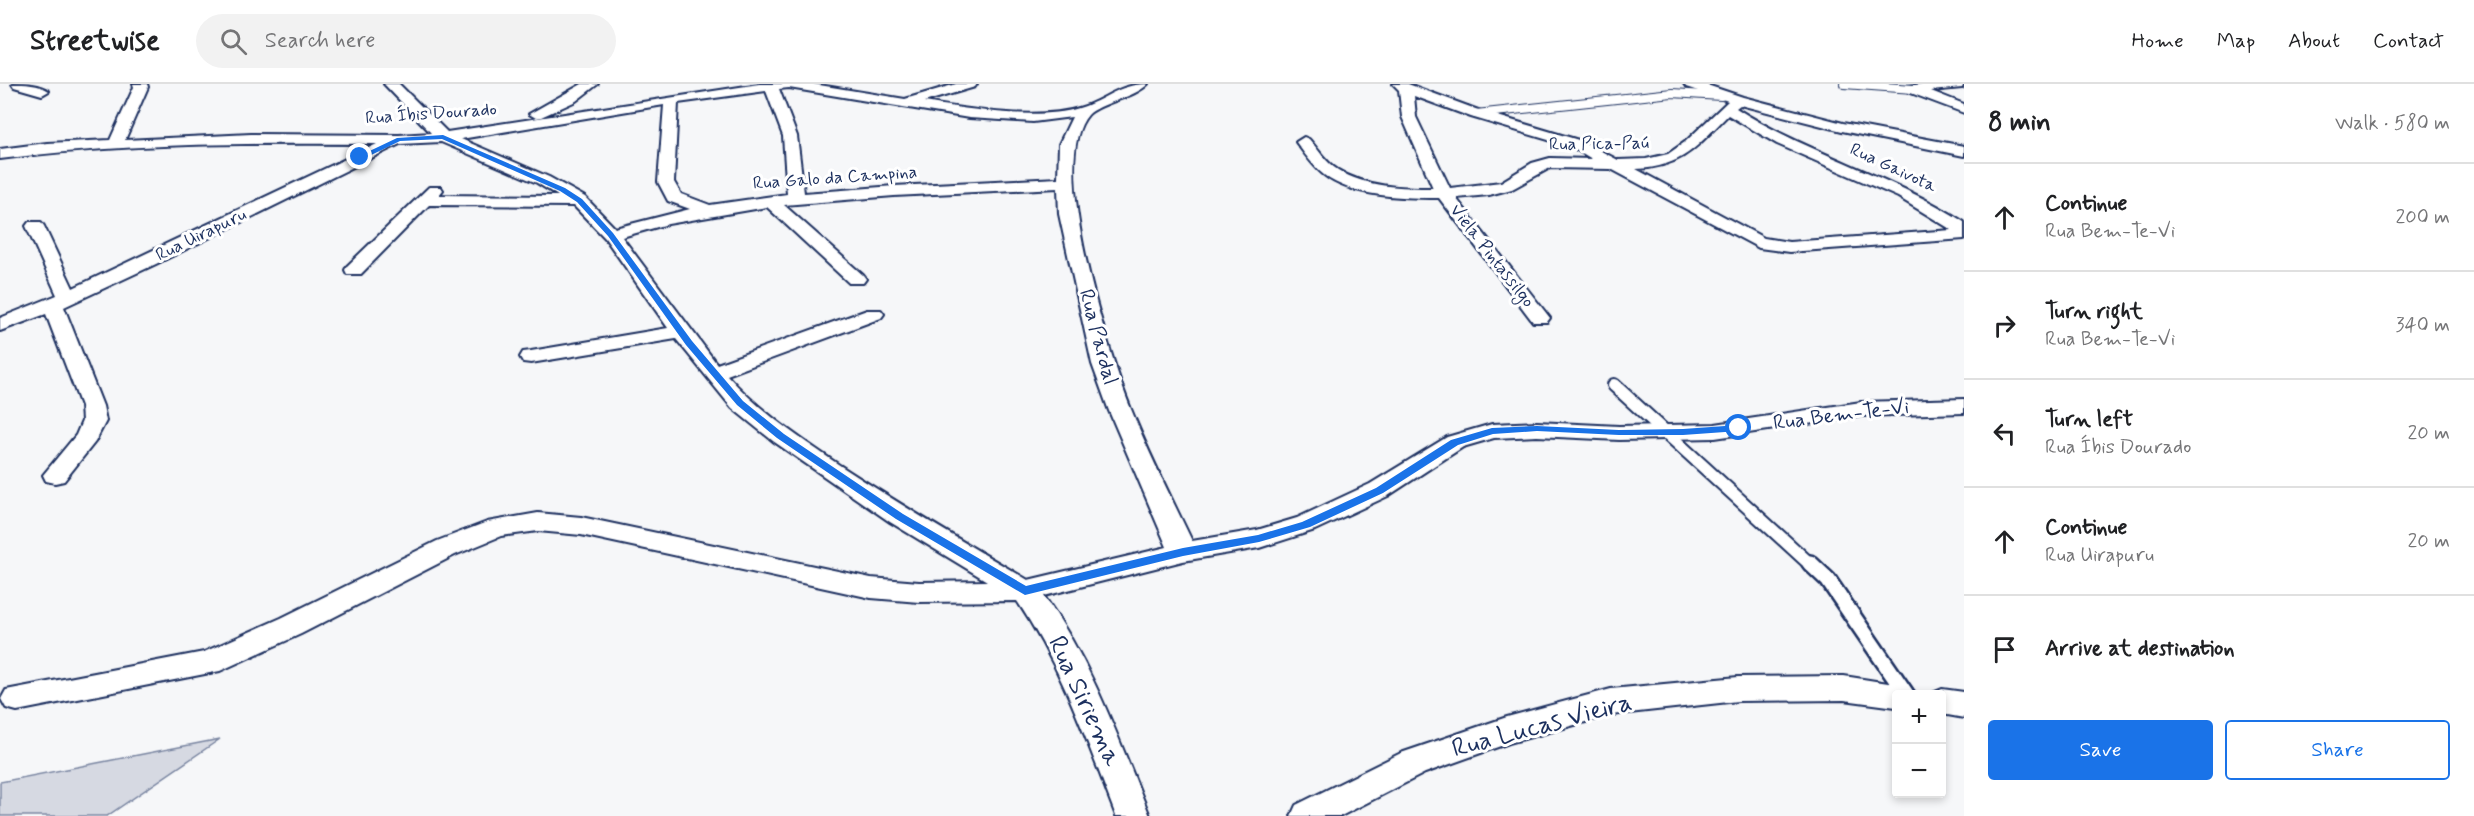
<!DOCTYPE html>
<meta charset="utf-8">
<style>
:root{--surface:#fff;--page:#f2f2f2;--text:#202124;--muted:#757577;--line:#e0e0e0;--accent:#1a73e8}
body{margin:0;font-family:Mynerve,sans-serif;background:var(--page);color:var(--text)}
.controls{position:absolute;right:18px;bottom:18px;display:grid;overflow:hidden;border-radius:6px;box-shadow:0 3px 9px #0003}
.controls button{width:54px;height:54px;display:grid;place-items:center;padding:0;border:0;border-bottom:2px solid var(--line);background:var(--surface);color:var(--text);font:30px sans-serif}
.stop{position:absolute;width:18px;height:18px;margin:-14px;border:4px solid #1a73e8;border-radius:50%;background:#fff}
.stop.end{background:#1a73e8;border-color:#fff;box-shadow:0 2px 6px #0008}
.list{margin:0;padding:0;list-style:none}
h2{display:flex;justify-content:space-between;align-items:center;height:78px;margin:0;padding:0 24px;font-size:26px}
h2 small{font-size:20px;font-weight:400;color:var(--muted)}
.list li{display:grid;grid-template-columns:39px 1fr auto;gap:18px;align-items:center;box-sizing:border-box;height:108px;padding:0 24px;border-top:2px solid var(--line)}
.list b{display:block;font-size:22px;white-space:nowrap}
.list p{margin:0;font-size:20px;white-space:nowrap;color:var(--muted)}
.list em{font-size:20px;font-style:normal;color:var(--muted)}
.actions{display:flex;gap:12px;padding:18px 24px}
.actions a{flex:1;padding:14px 0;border:2px solid var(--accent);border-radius:6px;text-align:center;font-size:21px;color:var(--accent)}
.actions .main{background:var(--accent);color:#fff}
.icon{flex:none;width:33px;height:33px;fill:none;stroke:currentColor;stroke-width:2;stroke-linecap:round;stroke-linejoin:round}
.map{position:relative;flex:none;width:1964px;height:732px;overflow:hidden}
header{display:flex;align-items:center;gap:36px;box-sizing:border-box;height:84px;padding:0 30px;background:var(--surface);border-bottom:2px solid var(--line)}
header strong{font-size:28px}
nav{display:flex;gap:33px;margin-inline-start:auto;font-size:21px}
.search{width:420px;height:54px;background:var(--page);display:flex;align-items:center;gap:15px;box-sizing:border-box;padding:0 21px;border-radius:33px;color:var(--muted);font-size:22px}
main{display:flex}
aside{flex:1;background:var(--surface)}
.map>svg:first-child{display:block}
.green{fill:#d6d9e2;stroke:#7884a0;stroke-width:1.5}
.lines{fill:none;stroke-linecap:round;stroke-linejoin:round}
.lane-far2-casing{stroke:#1b2f5e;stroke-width:10}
.lane-far1-casing{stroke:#1b2f5e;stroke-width:16}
.lane-casing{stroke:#1b2f5e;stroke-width:20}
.street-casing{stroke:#1b2f5e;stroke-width:4}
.lane-far2{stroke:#fff;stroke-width:8}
.lane-far1{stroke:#fff;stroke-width:12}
.lane{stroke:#fff;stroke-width:15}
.street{fill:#fff;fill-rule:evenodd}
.route{fill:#1a73e8}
.labels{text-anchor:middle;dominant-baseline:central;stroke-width:6;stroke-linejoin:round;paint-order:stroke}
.far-street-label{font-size:18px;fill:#1b2f5e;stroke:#fff}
.street-label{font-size:21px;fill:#1b2f5e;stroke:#fff}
.near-street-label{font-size:26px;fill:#1b2f5e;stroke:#fff}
</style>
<header>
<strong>Streetwise</strong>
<div class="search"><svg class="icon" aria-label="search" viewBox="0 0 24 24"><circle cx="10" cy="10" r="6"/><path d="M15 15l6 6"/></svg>Search here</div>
<nav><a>Home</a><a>Map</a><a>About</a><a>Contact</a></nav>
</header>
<main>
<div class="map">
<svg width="1964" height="732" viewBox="0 0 1964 732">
<rect width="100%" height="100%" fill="#f6f7f9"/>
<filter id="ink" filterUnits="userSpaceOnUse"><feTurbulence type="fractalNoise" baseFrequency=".0167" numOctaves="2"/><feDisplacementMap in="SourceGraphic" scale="12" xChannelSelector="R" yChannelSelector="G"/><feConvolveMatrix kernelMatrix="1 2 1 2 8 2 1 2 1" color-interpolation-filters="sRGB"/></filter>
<g filter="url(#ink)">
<!-- green -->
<path class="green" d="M 220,655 L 107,732 L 0,732 L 0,698 Z"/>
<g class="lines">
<defs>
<path id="lane-far2" d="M 1844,0 L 1913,5
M 1476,30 L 1672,9 L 1721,12"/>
<path id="lane-far1" d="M 1614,301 L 1811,481"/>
<path id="lane" d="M 1810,479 L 1828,496 L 1906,610"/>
<path id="street" d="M 12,0 C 25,0 39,0 49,7 L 42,11 L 14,3 Z
M 133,0 L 147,0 L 148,3 L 125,56 L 251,50 L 399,51 L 431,49 L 384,0 L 399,0 L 447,48 L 759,0 L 813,0 L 905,15 L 956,0 L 977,0 L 975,3 L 924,18 C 967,25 1037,37 1079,24 C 1106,16 1117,0 1148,0 C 1135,14 1099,19 1088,31 C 1047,77 1109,271 1131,325 C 1149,370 1171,413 1192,457 L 1257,446 L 1297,434 L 1370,400 L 1447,353 L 1492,340 L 1537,338 L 1619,342 L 1715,340 L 1861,318 L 1964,315 L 1964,329 L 1861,332 L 1715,354 L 1619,356 L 1537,352 L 1494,354 L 1463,363 L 1388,412 L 1315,446 L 1259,464 L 1183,477 L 1044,512 C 1092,579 1119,656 1150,732 L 1116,732 C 1087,657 1062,584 1017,517 L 919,518 L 871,514 L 581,451 L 538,447 L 501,452 L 455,471 L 301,550 L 220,587 L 17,627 L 6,624 L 1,615 L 6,606 L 204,568 L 281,534 L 437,457 L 487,438 L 538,429 L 581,433 L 871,494 L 919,498 L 987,497 L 890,438 L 773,357 L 732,324 L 676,255 L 531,279 L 523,278 L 520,273 L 523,268 L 531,267 L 668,244 L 605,154 L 574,122 L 429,121 L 361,190 L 347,190 L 345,186 L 347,182 L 429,103 L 441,103 L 443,106 L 439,111 L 558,112 L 537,99 L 441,58 L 400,60 L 156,180 L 64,223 L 103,322 L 106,337 L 95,358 L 64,397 L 55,399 L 46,397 L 43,391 L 76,351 L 82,337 L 81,322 L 46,230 L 0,247 L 0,234 L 57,211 L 26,142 L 29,138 L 41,138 L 44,142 L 73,204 L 377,60 C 252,59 125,59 0,75 L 0,65 L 47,59 L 110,56 L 134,3 ZM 789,4 L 969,34 L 1033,38 L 1072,33 L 1059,60 L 1058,94 L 894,102 L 804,109 L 797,52 L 779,5 ZM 766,7 L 783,52 L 787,110 L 710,121 L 681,110 L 674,98 L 678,19 ZM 664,21 L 658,98 L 668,117 L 690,125 L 615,144 L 585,113 L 549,93 L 461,55 ZM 1058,104 L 1059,130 L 1092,280 L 1109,327 L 1167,463 L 1028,496 C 965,459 902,422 841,382 C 800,354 760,328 727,291 L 881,234 L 884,230 L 881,226 L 867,226 L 717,280 L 622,153 L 668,140 L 767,123 L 849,199 L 863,199 L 866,195 L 863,191 L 784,121 L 894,112 Z
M 582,0 L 598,0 L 576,17 L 541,33 L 536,34 L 529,30 Z
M 1393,0 L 1408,0 L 1481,27 L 1582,57 L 1618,76 L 1646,75 L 1668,70 L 1685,58 L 1728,17 L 1686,3 L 1684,0 L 1704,0 L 1743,13 L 1843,39 L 1964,62 L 1964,72 L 1842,47 L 1740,21 L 1736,24 C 1808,70 1892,91 1964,138 L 1964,155 L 1789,168 L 1759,164 L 1611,85 L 1550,84 L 1512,105 L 1489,111 L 1456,114 L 1550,234 L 1547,238 L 1533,238 L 1439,114 C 1405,114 1351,113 1324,91 C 1313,82 1304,69 1296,58 L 1304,53 L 1309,55 C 1318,65 1326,79 1338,86 C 1365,103 1402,104 1433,104 L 1402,33 L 1399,6 ZM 1414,12 L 1471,33 L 1572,63 L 1592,75 L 1550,74 L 1532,79 L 1501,98 L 1450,104 L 1416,33 ZM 1728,31 L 1777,60 L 1898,113 L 1952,146 L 1789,158 L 1764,154 L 1636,85 C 1683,83 1697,62 1728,31 Z
M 1922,0 L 1964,0 L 1962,4 L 1931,7 L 1964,20 L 1964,29 L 1908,8 L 1906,5 L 1908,2 Z
M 1844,592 L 1907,602 L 1911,610 L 1896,610 L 1896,623 L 1844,616 L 1738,617 L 1611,631 L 1509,659 L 1425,689 L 1341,732 L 1291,732 L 1296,721 L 1401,669 L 1507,633 L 1611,605 L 1738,593 Z
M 1942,605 L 1964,608 L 1964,634 L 1942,630 L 1942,610 L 1930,610 Z"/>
</defs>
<!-- lane-far2 casing -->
<use href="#lane-far2" class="lane-far2-casing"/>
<!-- lane-far1 casing -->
<use href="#lane-far1" class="lane-far1-casing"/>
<!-- lane casing -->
<use href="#lane" class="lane-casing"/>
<!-- street casing -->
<use href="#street" class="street-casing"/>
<!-- lane-far2 -->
<use href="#lane-far2" class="lane-far2"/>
<!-- lane-far1 -->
<use href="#lane-far1" class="lane-far1"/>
<!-- lane -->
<use href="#lane" class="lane"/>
<!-- street -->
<use href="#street" class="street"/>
</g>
</g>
<!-- route -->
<path class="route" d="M 443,51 L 565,104 L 582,115 L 613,149 L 692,257 L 743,317 L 784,350 L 903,430 L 1026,502 L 1183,464 L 1258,451 L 1302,438 L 1376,404 L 1451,356 L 1492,344 L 1537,342 L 1619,346 L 1683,345 L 1739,341 L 1744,344 L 1739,347 L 1683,351 L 1619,351 L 1537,347 L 1493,350 L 1458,361 L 1383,409 L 1310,443 L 1259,458 L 1183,472 L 1025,511 L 896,435 L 777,354 L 737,321 L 686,261 L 608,152 L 577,118 L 560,107 L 442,55 L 400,57 L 363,75 L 357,73 L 397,54 Z"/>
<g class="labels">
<!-- far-street labels -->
<g class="far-street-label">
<text transform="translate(431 30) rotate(-4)">Rua Íbis Dourado</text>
<text transform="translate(1599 60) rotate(-1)">Rua Pica-Paú</text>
<text transform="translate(1893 84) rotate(25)">Rua Gaivota</text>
<text transform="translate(835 94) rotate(-4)">Rua Galo da Campina</text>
<text transform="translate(201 151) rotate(-26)">Rua Uirapuru</text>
<text transform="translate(1492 172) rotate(52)">Viela Pintassilgo</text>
</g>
<!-- street labels -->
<g class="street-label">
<text transform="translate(1098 253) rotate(75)">Rua Pardal</text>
<text transform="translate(1841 331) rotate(-7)">Rua Bem-Te-Vi</text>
</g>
<!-- near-street labels -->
<g class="near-street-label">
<text transform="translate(1084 617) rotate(65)">Rua Siriema</text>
<text transform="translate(1542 642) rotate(-15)">Rua Lucas Vieira</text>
</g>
</g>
</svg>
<div class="controls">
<button>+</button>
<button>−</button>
</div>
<div class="stop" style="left:1739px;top:344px"></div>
<div class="stop end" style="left:360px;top:73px"></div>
</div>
<aside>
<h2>8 min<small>Walk · 580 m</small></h2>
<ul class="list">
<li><svg class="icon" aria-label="ahead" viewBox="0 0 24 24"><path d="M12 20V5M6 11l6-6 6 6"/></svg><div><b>Continue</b><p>Rua Bem-Te-Vi</p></div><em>200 m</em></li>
<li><svg class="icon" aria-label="right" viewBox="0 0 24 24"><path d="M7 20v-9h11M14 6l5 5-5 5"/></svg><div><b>Turn right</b><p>Rua Bem-Te-Vi</p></div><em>340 m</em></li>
<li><svg class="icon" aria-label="left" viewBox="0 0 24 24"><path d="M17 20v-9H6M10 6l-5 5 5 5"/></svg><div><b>Turn left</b><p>Rua Íbis Dourado</p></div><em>20 m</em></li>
<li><svg class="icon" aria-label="ahead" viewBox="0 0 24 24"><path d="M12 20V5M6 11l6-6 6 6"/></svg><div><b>Continue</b><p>Rua Uirapuru</p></div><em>20 m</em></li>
<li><svg class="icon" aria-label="arrive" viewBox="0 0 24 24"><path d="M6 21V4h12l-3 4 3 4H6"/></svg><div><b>Arrive at destination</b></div></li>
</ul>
<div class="actions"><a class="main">Save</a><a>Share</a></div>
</aside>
</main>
